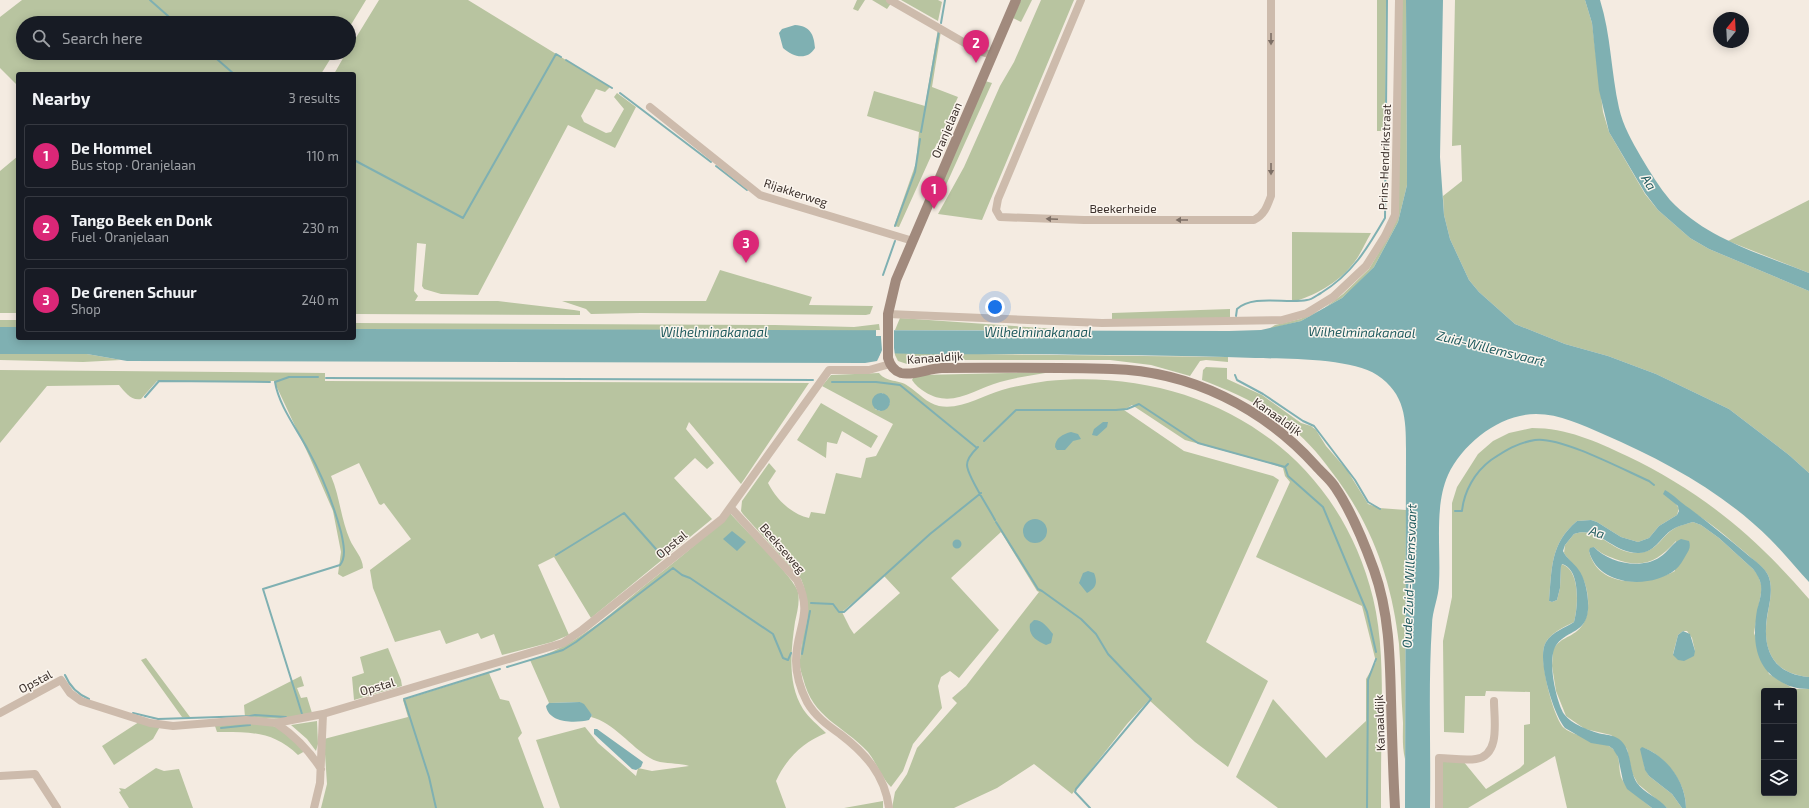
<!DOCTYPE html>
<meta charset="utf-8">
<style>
:root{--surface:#171b24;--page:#20242c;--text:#f1f3f6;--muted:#9ea1a6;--line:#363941;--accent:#db2777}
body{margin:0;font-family:"Exo 2",sans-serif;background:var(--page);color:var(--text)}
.controls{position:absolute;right:12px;bottom:12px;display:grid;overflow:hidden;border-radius:4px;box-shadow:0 2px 10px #0003}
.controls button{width:36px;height:36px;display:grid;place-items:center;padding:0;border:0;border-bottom:1px solid var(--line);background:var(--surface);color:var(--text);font:20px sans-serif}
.compass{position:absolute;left:1713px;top:12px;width:36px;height:36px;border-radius:50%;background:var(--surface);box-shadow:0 2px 10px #0003;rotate:18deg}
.you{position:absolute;left:995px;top:307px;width:14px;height:14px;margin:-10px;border:3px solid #fff;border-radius:50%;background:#1a73e8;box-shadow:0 0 0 6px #1a73e833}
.badge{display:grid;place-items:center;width:26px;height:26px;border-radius:50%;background:var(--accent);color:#fff;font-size:13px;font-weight:700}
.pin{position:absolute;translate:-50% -33px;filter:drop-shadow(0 1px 2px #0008)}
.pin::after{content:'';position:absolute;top:21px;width:14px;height:12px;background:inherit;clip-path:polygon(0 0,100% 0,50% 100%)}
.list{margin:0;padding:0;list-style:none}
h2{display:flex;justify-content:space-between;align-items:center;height:52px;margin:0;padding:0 16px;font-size:17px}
h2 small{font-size:13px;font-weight:400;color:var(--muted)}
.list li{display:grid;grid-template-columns:26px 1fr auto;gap:12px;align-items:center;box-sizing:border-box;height:64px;margin:0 8px 8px;padding:0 8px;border:1px solid var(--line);border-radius:4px}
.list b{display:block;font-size:15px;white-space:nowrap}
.list p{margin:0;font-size:13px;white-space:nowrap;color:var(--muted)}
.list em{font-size:13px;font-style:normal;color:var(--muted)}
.icon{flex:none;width:22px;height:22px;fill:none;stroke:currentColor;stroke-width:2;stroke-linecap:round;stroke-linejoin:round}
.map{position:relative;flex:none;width:1809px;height:808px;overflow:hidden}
.search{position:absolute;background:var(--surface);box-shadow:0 2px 10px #0003;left:16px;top:16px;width:340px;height:44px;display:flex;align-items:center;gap:10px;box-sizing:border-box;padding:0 14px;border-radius:22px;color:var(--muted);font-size:15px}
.panel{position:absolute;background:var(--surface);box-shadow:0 2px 10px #0003;left:16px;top:72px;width:340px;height:268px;border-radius:4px}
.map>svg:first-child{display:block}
.green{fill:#b8c4a0;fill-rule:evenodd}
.water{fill:#7fb0b2}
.pier{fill:#f4ebe1}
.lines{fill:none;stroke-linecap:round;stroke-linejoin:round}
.stream{stroke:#7fb0b2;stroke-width:2}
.minor{stroke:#cdbbac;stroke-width:8}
.secondary{stroke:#a18a7d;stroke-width:10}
.oneway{fill:#7d6f65}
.labels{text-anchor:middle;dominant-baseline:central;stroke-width:3;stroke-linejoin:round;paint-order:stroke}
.street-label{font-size:12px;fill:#3b302b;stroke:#fbf5ee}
.water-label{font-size:13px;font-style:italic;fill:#1f5a5e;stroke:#fbf5ee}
</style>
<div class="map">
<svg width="1809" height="808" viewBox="0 0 1809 808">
<rect width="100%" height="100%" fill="#f4ebe1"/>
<!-- green -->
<path class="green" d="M 22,0 L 366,0 L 349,28 L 349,23 L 23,23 L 23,53 L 334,53 L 321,74 L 18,74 L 18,86 L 0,68 L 0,17 Z
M 379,0 L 468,0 L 610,87 L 605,92 L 596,89 L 581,116 L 584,122 L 606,133 L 611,132 L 624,109 L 614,97 L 617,93 L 636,107 L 615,148 L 568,125 L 478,295 L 441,294 L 424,289 L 422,286 L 426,244 L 417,243 L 414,291 L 418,296 L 415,301 L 498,301 L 574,310 L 580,311 L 580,315 L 354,314 L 354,74 L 334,74 L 346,53 L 349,53 L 349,49 Z
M 857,0 L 865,0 L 858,11 L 853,9 Z
M 872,0 L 888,0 L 892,2 L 887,9 Z
M 901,0 L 938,0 L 942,2 L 938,21 Z
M 1021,0 L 1032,0 L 1021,22 L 1013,18 Z
M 1041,0 L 1074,0 L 982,220 L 938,214 L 964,167 L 1000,86 L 1014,62 Z
M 1377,0 L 1386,0 L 1385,131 L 1377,131 Z
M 1399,0 L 1406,0 L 1407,185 L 1398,222 L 1374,267 L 1353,288 L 1342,298 L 1310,316 L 1301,321 L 1269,329 L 1275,325 L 1300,319 L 1323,309 L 1343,294 L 1369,269 L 1392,230 Z
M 1455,0 L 1585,0 L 1592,23 L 1603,112 L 1609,132 L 1645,194 L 1658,210 L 1690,238 L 1709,249 L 1809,291 L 1809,473 L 1789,455 L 1729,409 L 1656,374 L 1608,356 L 1565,344 L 1515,324 L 1479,292 L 1469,280 L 1450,239 L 1444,215 L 1443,196 L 1462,181 L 1461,145 L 1452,146 Z
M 938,29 L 941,31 L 932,87 L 958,97 L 940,137 L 950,137 L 946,147 L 937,143 L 899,227 L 894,226 L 916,163 L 919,132 L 867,116 L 874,91 L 925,106 Z
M 985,81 L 992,83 L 942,194 L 939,195 L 938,193 Z
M 18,156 L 18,313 L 0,313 L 0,171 Z
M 1809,200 L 1809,273 L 1728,241 Z
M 1292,232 L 1371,233 C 1365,243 1360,256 1352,265 C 1338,283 1314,296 1292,302 Z
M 720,270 L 812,297 L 809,305 L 873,306 L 870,314 L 866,315 L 641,313 L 591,314 L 586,309 L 562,301 L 706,301 Z
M 1230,309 L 1230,320 L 1112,320 L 1112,313 Z
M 900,318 L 1071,330 L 895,330 Z
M 0,320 L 18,320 L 18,327 L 0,327 Z
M 354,323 L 775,325 L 854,327 L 879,324 L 880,331 L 354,329 Z
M 894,353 L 1228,357 L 1228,362 L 1206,360 L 1200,361 L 1190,376 L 1151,365 L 1110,360 L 941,360 L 907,364 L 898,361 Z
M 0,354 L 87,354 L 121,360 L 83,362 L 0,360 Z
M 1206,367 L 1227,368 L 1227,379 L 1262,395 L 1301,423 L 1311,426 L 1316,430 L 1326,446 L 1347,470 L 1368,504 L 1379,508 L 1406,510 L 1405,759 C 1402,747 1403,734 1403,723 C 1401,696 1401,670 1399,644 C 1392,580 1371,522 1331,471 C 1318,453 1303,436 1285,423 C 1260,404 1231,391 1202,380 L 1203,370 Z
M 0,370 L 325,373 L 325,381 L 809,383 L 741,484 L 689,422 L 686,429 L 714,463 L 707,469 L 695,458 L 674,478 L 712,519 L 591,618 L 554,557 L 538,565 L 569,635 L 552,642 L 502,655 L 494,634 L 481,639 L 478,633 L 446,644 L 440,630 L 395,642 L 373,588 L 370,570 L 411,539 L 384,503 L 381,505 L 379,504 L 359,463 L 331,476 C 340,497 341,520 350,540 C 354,549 363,558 363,568 L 343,577 L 338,574 L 341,552 L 333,511 L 310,458 L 274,381 L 157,381 L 141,399 C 131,401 125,392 119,385 L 47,386 L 0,443 Z
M 1051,372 C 1034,375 1017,377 1000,382 C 974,389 952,409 925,392 C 920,389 915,385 912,380 L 913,378 L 923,375 Z
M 879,373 C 887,383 899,379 908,386 C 919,393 926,403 939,406 C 961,410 982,396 1002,390 C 1017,386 1032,383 1047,381 C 1198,366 1336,446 1373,598 C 1382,635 1382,675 1382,713 C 1381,745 1381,776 1381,808 L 1278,808 L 1236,777 L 1273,699 L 1326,758 L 1366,721 L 1366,679 L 1376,662 L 1362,606 L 1256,557 L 1290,482 L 1285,476 L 1283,468 L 1272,464 L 1185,440 L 1132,405 L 1124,410 L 1184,451 L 1273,476 L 1279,480 L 1206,642 L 1268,681 L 1228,767 L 1195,742 L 1149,700 L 1127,724 L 1072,794 L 1034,764 L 997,788 L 954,808 L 892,808 L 895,792 L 907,774 L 917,748 L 957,703 L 952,698 L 966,686 L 1039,592 L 1037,591 L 1001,532 L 951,578 L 999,630 L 959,678 L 950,671 L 941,677 L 938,686 L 942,708 L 913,744 L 903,771 L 891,787 C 883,780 876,762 868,752 C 842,724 813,719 803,678 C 801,672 799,666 800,660 C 801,633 813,605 801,579 L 743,514 L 741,511 L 742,501 L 769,463 L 776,471 L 768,483 C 776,499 791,514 809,518 L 811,512 L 825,514 L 836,473 L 861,478 L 866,458 L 876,456 L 893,424 L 822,386 L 831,375 ZM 882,393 L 888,398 L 890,403 L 880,411 L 875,409 ZM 884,576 L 900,593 L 854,634 L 850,628 L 842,612 Z
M 821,403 L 878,436 L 871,448 L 842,431 L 837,444 L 827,442 L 826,458 L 797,440 Z
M 1532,428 C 1567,428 1595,441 1627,456 C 1702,492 1755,536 1809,599 L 1809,677 C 1774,674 1762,651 1767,618 C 1769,605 1774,588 1768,575 C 1764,567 1753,560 1747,554 C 1724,535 1703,515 1675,503 L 1679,508 L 1677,515 L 1659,526 L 1649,538 L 1638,542 L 1621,537 L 1597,522 L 1591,520 L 1577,521 C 1550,544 1552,568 1549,601 L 1552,602 L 1557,600 L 1560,588 L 1561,566 L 1561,564 C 1581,569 1578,607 1574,622 C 1564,627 1550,633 1545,644 C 1538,657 1553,718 1564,728 C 1578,739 1601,737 1614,750 C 1622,758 1617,772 1623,781 C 1627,788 1646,803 1652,808 L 1567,808 L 1555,756 L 1468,808 L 1441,808 L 1443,761 L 1463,761 L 1486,789 L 1520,768 L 1524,764 L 1524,725 L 1530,724 L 1530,692 L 1486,691 L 1485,696 L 1465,696 L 1464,733 L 1444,732 L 1443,641 L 1452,597 L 1452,503 L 1457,487 L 1478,454 L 1493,441 L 1509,433 Z
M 730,513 C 743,528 794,577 798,592 C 800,602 797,613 795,622 C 791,650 787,684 803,709 C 809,718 818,725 826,733 C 803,742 786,759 776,781 L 786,808 L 560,808 L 536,740 L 585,727 L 598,743 L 636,776 L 638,768 L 652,771 L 689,766 C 677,762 661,765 650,758 C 631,747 613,722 591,717 L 592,715 L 580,702 L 549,703 L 530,660 C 575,647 609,615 644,586 C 674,563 703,539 730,513 Z
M 1693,522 L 1701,525 L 1719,538 L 1753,569 L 1758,575 L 1762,587 L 1754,633 L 1769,674 L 1794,689 L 1809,689 L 1809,808 L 1686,808 C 1686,787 1674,769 1658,756 C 1653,752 1647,748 1641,748 L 1645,769 L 1649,776 L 1672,794 L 1682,808 L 1667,808 L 1638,784 L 1632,773 L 1627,749 L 1611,735 L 1585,729 L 1566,716 L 1556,691 L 1552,666 L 1553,650 C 1560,638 1567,639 1577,631 C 1591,620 1590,596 1584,581 C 1579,571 1570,562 1564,553 L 1565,545 L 1574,534 C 1598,525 1612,554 1637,553 C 1658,552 1660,537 1675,528 C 1680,525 1687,524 1693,522 ZM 1676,541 L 1675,571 C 1648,585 1598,590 1589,551 L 1594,547 C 1600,553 1607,556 1615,559 C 1643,569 1657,562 1676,541 ZM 1683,631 L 1687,631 L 1692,638 L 1695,651 L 1673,654 L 1678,635 ZM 1764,691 L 1794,691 L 1794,793 L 1764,793 Z
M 388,648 L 401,680 L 402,686 L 354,700 L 352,677 L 364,673 L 360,657 Z
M 146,658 L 190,717 L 182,717 L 141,660 Z
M 489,673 L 500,699 L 509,701 L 522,733 L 518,738 L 544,808 L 321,808 L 327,784 L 324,739 L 408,717 L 403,700 Z
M 301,676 L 304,686 L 297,688 L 301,698 L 307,697 L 312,713 L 282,719 L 245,717 L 244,705 Z
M 142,720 L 162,723 L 153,739 L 114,765 L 102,746 Z
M 317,721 L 318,744 L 316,751 L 307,739 L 291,725 Z
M 226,722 L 270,725 L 282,729 L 305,751 L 298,755 C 273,731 250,732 217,732 L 214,723 Z
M 156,768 L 164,771 L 179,769 L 193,808 L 129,808 L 119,792 L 121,791 L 119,788 L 125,789 Z
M 883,801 L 883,808 L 844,808 Z"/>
<!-- water -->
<path class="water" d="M 1406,0 L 1443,0 L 1440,157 L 1444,215 L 1450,239 L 1469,280 L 1479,292 L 1515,324 L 1565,344 L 1608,356 L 1656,374 L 1729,409 L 1789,455 L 1809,473 L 1809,582 C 1796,568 1784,553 1770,539 C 1723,492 1663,460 1603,434 C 1582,425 1560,414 1536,414 C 1500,414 1463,443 1448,475 C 1434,506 1441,550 1439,583 C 1439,597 1432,611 1432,625 C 1428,686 1431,747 1430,808 L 1405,808 L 1406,455 C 1406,422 1407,395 1377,375 C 1351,358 1286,359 1255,358 C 1177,355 1098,355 1020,354 C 973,354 927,355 881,353 L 877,361 L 865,363 L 127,361 L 87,354 L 0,354 L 0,327 L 18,327 L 18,338 L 354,338 L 354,329 L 1229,331 L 1261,330 L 1301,321 L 1342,298 L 1374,267 L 1398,222 L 1407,185 Z
M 1585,0 L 1600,0 C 1611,35 1611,72 1619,108 C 1623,126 1632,141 1641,157 C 1650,172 1659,187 1670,200 C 1707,239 1761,254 1809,273 L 1809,291 L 1709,249 L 1690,238 L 1658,210 L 1645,193 L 1609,132 L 1599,90 L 1592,23 Z
M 795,25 C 810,26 814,34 815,48 C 807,61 793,57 783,48 L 779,33 L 782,29 Z
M872 402a9 9 0 1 1 18 0a9 9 0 1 1-18 0Z
M 1103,422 L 1108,422 L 1107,427 L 1097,436 L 1092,435 L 1094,429 Z
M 1071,432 L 1078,434 L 1081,439 L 1073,441 L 1065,450 L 1057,450 L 1055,447 C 1055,438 1063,434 1071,432 Z
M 1665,490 C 1674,495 1681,503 1689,508 C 1710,524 1729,539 1749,556 C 1755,561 1765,568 1768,575 C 1774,588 1769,605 1767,617 C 1762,651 1774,674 1809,677 L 1809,689 C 1795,689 1786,686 1775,678 C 1753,662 1753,634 1757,610 C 1759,603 1762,593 1761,585 C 1760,579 1757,574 1753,569 L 1719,538 L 1701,525 L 1693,522 C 1687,524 1681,525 1675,528 C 1661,535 1657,552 1639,553 C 1613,554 1598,525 1574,534 L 1565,545 L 1563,551 C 1566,558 1574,563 1578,569 C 1586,579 1589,598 1588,610 C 1586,633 1568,630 1557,644 C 1546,657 1556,701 1564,714 C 1571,724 1590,731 1602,734 C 1608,735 1613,735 1619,739 C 1633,750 1628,769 1637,783 C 1644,793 1659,798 1667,808 L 1652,808 L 1627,789 L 1623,781 L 1618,757 L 1613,749 L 1609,746 L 1591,743 L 1565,728 C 1553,714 1536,657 1546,642 C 1552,632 1565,628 1574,622 C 1578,608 1581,569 1562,564 L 1561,566 L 1560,588 L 1557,600 L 1552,602 L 1549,601 C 1552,568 1550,544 1577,521 L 1591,520 L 1597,522 L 1621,537 L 1638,542 L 1649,538 L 1659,526 L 1677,515 L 1679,511 L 1678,506 L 1663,494 Z
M1023 531a12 12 0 1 1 24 0a12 12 0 1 1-24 0Z
M 732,531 L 746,542 L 737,551 L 723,539 Z
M 1681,539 L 1689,541 C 1691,547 1689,550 1686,555 C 1683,560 1680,566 1675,570 C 1651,589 1598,587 1589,551 L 1590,548 L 1594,547 C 1609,563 1641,570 1660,557 C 1668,552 1672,543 1681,539 Z
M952.5 544a4.5 4.5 0 1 1 9 0a4.5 4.5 0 1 1-9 0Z
M 1088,571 L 1094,573 C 1098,583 1096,588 1087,593 L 1079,583 L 1083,573 Z
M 1034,620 C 1043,620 1048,628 1053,634 L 1051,643 L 1046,645 C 1037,641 1028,636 1030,624 Z
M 1683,631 L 1690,634 L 1695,651 L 1694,656 L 1684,661 L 1678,660 L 1673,655 L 1678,635 Z
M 580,702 L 584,704 L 592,715 L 589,720 C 576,723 549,724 546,706 L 549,703 Z
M 597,729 L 643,762 L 641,767 L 636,770 L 632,769 L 594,734 L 594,729 Z
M 1642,747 C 1667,756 1686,782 1686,808 L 1682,808 L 1672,794 L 1649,776 L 1645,770 L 1640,749 Z"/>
<!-- pier -->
<path class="pier" d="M 881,329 L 894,329 L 894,348 L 895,356 L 882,355 L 882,358 L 879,358 L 882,350 L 881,338 L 881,336 L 876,336 L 876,330 L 881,330 Z"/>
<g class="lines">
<!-- stream -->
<path class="stream" d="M 150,0 L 176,23
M 941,23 L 945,0
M 210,53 L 234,74
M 566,60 L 612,88
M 620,93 L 711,162
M 921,132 L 939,31
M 354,160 L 463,218 L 556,54 L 561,57
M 716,166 L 747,190
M 895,226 L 915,172 L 920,139
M 883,275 L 895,241
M 1236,316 L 1237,309 C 1253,294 1286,304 1307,300 C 1312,300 1317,295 1321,293 C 1352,274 1367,249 1385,218 L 1387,0
M 1235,375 L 1237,380 L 1263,394 L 1303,421 L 1314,426 L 1355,480 L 1368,502 L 1380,509
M 326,378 L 813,380
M 832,382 L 876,382 L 900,385 L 977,448
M 145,397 L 159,381 L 270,382
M 984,441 L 1016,410 L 1116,410 L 1127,409 L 1139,404 L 1198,443 L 1285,467
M 978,447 C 974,451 967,457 967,465 C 967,476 989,508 995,520
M 1288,464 L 1285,467 L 1288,476 L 1323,507 L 1367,612 L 1376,652
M 1455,511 L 1462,511 C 1464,491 1475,472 1491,460 C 1506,450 1517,443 1535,440 C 1560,436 1624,470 1649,481 L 1654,485
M 996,522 L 1038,589 L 1042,591 L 1081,619 L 1096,634 L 1108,654 L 1151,699 L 1076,789 L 1075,792 L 1090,808
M 556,555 L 624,513 L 663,557
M 811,603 L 833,604 L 839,612 L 844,612 L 930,534 L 981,493
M 802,654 L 810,611
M 507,667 L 563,650 L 576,642 L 673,568 L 682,575 L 690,578 L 773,634 L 783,658 L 788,660 L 791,653
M 65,675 C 70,687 77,694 89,699
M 133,713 L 158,719 L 250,716
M 302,714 L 263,589 L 340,565 C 347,557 343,541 341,532 C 333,503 323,477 308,450 C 297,429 279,406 275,382 L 289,377 L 318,377
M 250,719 L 250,716 L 255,715 L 286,717
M 221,728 L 250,725 L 250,723
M 436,808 L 429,777 L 404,699 L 500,669
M 1367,808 L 1368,680 L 1376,659"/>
<!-- minor -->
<path class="minor" d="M 890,0 L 977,50 L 991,55
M 1081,0 L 998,199 L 996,210 L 1000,217 L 1084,220 L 1254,220 C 1264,215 1267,207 1271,196 L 1271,0
M 650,107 L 760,195 L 913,241
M 888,314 L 1102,323 L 1282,320 L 1307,313 L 1333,297 L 1366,266 L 1385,236 L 1395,215 L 1399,0
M 731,508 L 797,580 C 814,615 796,628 796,661 C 796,674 801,690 807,702 C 815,716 827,725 840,734 C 865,753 885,775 889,808
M 0,713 L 61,680 L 70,693 L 81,701 L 150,723 L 173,726 L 246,720 L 276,723 L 323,714 L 563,643 L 582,630 L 722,519 L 829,370 L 869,370 L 890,364
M 276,723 C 295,736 309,750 321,769
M 0,776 L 35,774 L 57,808
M 314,808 L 320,783 L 323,714
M 1439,808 L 1439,758 C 1450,758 1464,761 1476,759 C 1501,755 1494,720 1494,701"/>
<!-- secondary -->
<path class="secondary" d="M 1016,0 L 896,280 L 888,314 L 888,358 C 890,365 894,371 901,373 C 914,376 929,368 942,368 C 999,368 1056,367 1112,369 C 1190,371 1264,408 1316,466 C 1322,473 1330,479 1335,487 C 1350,509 1365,545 1374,570 C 1389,612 1390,656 1391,700 C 1392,736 1393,772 1395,808"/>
</g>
<!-- one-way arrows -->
<defs><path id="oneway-solid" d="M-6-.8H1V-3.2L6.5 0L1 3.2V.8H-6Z"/></defs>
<g class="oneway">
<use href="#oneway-solid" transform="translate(1271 39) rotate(90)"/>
<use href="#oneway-solid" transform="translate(1271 169) rotate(90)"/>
<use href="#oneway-solid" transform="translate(1052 219) rotate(-178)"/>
<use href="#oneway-solid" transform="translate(1182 220) rotate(180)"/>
</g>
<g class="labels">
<!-- street labels -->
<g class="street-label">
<text transform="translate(946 130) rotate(-67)">Oranjelaan</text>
<text transform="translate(1384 157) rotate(-88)">Prins Hendrikstraat</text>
<text transform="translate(796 192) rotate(18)">Rijakkerweg</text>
<text x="1123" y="208">Beekerheide</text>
<text transform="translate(935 357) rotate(-4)">Kanaaldijk</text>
<text transform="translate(1278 416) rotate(35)">Kanaaldijk</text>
<text transform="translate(671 544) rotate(-39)">Opstal</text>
<text transform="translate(783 548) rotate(49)">Beekseweg</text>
<text transform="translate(35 681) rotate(-28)">Opstal</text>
<text transform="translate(377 686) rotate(-16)">Opstal</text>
<text transform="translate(1379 723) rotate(-92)">Kanaaldijk</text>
</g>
<!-- water labels -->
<g class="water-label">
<text transform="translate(1649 182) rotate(58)">Aa</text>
<text x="714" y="332">Wilhelminakanaal</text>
<text x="1038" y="332">Wilhelminakanaal</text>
<text transform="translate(1362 332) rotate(1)">Wilhelminakanaal</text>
<text transform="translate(1491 348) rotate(14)">Zuid-Willemsvaart</text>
<text transform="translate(1597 532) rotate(17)">Aa</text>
<text transform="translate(1409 576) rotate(-88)">Oude Zuid-Willemsvaart</text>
</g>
</g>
</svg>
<div class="controls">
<button>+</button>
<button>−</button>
<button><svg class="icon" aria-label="layers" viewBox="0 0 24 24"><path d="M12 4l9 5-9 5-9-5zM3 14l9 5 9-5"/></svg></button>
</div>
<svg class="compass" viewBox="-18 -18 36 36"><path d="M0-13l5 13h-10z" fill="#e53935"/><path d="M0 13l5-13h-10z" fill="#9ea1a6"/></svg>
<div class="you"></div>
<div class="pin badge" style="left:934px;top:209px">1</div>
<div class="pin badge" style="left:976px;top:63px">2</div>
<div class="pin badge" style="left:746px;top:263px">3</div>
<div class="search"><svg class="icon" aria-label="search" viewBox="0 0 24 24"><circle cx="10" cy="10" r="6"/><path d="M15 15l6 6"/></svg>Search here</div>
<section class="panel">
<h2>Nearby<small>3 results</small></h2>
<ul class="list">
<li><span class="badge">1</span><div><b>De Hommel</b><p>Bus stop · Oranjelaan</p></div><em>110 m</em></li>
<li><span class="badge">2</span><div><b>Tango Beek en Donk</b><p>Fuel · Oranjelaan</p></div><em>230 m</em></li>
<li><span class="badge">3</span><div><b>De Grenen Schuur</b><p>Shop</p></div><em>240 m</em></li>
</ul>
</section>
</div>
